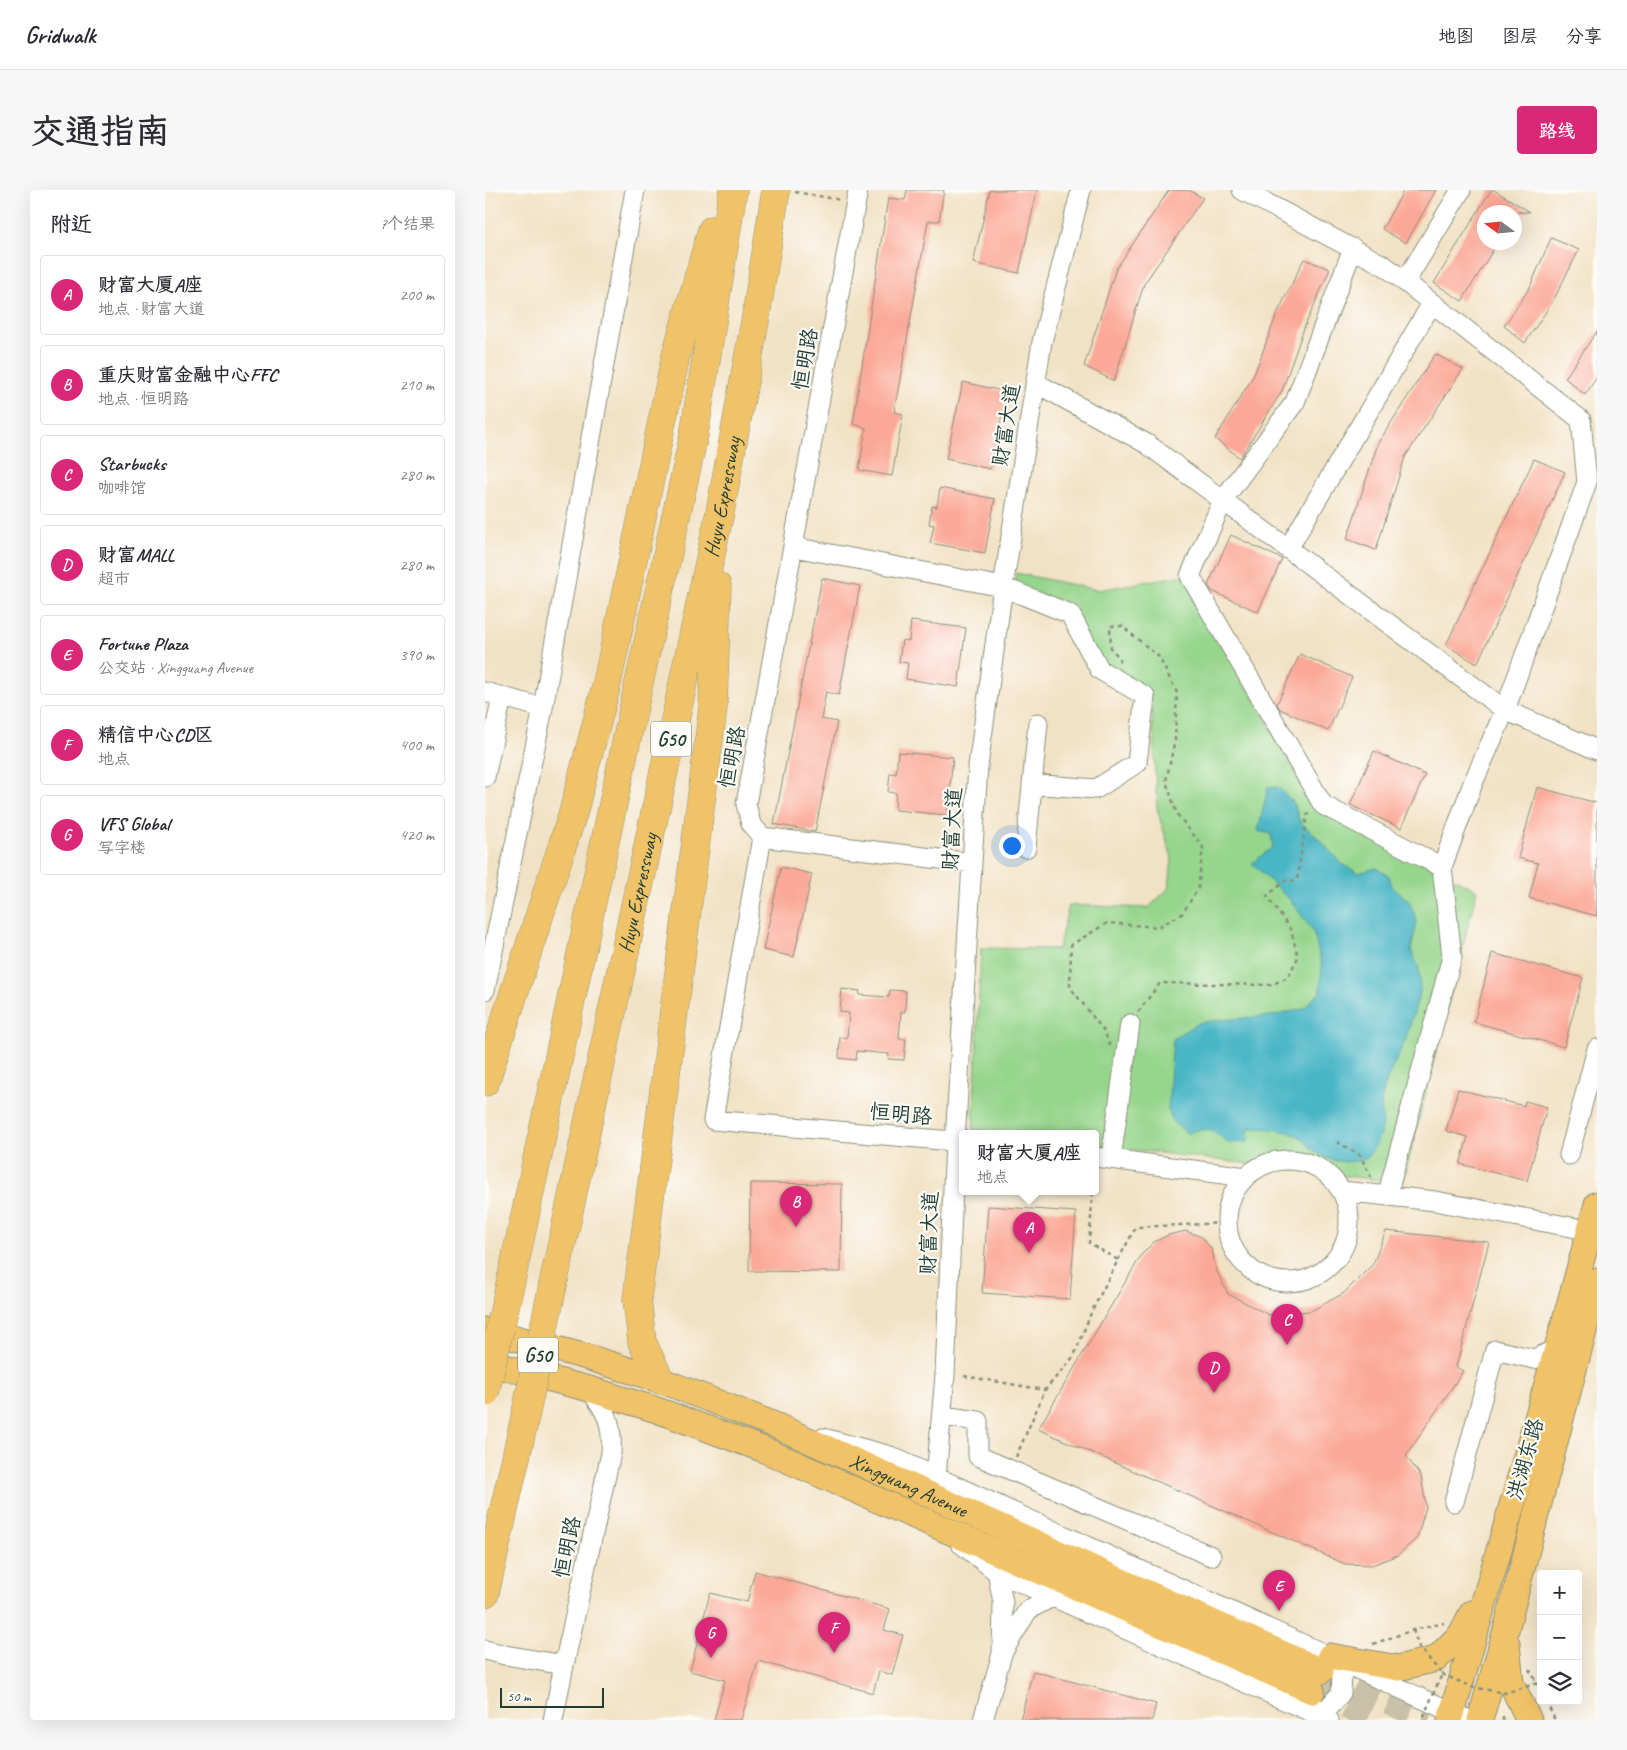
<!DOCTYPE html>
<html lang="zh">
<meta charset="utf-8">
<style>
:root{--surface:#fff;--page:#f7f7f7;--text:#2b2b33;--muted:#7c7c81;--line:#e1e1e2;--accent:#db2777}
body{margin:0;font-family:Caveat,"LXGW WenKai TC",sans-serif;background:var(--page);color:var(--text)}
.controls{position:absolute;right:15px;bottom:15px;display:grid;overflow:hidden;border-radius:5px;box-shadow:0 5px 20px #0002}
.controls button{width:45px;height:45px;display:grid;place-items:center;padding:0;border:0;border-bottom:1px solid var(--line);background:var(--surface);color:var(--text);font:25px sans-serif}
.compass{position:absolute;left:992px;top:15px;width:45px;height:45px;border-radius:50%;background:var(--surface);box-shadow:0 5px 20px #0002;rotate:285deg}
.scale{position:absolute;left:15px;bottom:12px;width:104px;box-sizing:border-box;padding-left:5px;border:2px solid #1f3d34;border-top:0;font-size:14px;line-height:18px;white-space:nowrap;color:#1f3d34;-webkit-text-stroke:4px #fdfcf7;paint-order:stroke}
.you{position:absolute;left:526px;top:655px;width:18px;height:18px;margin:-12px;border:4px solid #fff;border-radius:50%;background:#1a73e8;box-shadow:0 0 0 8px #1a73e833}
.badge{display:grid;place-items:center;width:32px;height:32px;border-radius:50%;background:var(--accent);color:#fff;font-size:16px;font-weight:700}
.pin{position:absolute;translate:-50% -41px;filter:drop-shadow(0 1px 2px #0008)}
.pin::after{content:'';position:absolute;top:26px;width:18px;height:15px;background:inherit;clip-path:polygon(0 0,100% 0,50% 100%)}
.popup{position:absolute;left:474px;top:940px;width:140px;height:65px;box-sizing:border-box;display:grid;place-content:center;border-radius:5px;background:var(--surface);filter:drop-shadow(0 1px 4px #0005);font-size:16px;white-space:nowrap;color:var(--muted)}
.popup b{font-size:19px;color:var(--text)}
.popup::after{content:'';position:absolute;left:50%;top:100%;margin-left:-10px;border:10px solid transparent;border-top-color:var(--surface)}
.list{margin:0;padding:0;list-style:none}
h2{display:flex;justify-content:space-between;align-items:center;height:65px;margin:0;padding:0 20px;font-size:21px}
h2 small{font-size:16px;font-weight:400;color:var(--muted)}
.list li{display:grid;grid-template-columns:32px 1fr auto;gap:15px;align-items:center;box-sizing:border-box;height:80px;margin:0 10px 10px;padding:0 10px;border:1px solid var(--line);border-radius:5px}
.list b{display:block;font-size:19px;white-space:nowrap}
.list p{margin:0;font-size:16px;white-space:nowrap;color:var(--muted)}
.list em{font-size:16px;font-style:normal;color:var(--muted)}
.icon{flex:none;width:28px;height:28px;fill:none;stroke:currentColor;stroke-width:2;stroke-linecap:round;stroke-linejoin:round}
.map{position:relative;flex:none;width:1112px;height:1530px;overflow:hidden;border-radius:5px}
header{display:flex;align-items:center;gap:30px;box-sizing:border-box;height:70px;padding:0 25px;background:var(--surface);border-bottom:1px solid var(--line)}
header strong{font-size:24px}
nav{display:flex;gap:28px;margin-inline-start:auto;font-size:18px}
.intro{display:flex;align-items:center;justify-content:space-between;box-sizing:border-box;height:120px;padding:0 30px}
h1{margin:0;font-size:35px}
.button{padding:12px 22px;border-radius:5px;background:var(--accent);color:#fff;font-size:18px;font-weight:700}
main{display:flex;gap:30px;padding:0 30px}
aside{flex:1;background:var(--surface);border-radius:5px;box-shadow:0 5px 20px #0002}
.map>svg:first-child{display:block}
.green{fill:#96d58c;stroke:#5a8960}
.water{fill:#4ab6c6;stroke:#347a7d}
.building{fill:#fba897}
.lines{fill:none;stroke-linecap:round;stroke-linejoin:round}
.major-tunnel{stroke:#c8c1a8;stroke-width:25;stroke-dasharray:25 12;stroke-linecap:butt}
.minor-casing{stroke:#88907c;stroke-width:21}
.major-casing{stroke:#88907c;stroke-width:27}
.highway-casing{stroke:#88907c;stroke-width:29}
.path{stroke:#88907c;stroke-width:2.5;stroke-dasharray:4 4;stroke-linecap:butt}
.minor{stroke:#fff;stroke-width:19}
.major{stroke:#f1c369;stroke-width:25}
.highway{stroke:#f1c369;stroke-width:28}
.highway-bridge-casing{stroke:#88907c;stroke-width:29;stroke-linecap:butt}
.path-bridge{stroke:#88907c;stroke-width:2.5;stroke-dasharray:4 4;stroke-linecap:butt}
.highway-bridge{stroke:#f1c369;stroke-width:28}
.labels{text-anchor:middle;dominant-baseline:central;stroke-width:4.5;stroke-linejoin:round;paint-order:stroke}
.shield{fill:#fdfcf7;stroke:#62766e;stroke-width:1}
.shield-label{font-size:20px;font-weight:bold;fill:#1f3d34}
.street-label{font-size:21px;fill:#1f3d34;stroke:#fdfcf7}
</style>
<header>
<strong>Gridwalk</strong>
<nav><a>地图</a><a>图层</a><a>分享</a></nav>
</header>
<div class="intro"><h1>交通指南</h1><a class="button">路线</a></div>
<main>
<aside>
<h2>附近<small>7个结果</small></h2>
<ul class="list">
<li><span class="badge">A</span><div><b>财富大厦A座</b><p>地点 · 财富大道</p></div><em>200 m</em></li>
<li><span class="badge">B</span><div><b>重庆财富金融中心FFC</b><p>地点 · 恒明路</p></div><em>210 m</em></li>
<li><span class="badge">C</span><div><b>Starbucks</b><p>咖啡馆</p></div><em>280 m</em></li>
<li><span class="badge">D</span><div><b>财富MALL</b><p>超市</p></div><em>280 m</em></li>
<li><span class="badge">E</span><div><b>Fortune Plaza</b><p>公交站 · Xingguang Avenue</p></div><em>390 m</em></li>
<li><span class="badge">F</span><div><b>精信中心CD区</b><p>地点</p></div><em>400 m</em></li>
<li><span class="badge">G</span><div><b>VFS Global</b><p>写字楼</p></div><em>420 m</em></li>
</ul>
</aside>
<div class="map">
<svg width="1112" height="1530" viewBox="0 0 1112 1530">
<rect width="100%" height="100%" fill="#fdfcf7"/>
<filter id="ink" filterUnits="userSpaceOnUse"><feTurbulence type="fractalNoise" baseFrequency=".02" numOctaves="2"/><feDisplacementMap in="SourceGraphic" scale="10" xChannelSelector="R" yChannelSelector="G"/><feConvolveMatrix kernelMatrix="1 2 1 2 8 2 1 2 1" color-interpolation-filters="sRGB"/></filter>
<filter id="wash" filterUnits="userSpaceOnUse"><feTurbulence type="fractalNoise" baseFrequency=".0096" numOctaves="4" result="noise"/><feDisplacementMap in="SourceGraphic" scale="20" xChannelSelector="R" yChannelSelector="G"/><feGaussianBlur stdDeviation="1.12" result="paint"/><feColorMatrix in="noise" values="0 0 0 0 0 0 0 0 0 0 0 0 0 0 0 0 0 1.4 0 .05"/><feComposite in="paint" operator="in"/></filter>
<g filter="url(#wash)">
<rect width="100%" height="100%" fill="#f2e2c5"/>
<!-- green -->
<path class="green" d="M 531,383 L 613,400 L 699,385 L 833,621 L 992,700 L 918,993 L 610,955 L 610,944 L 523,944 L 488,940 L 496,758 L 573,759 L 584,715 L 663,718 L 684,698 L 687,668 L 672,619 L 666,504 L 618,476 L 586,420 L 529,397 Z"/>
<!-- water -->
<path class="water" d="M 793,597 L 809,613 L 815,632 L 834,649 L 857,674 L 873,683 L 892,678 L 904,686 L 907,697 L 924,711 L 932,731 L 926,760 L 934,778 L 935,802 L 920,851 L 903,887 L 896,910 L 898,935 L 891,955 L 881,969 C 861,974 844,973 827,959 C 823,955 819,948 813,946 C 798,939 780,938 764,938 L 763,952 L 743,953 C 728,939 722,937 702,943 L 688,932 L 683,920 L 688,849 L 698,842 L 714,833 L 733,830 L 786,826 L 818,819 L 835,802 L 837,775 L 828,741 L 806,711 L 767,673 L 788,657 L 786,644 L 773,641 L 783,598 Z"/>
<g id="blocks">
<!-- building -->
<path class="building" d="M 422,0 L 459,0 L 454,31 L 443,31 L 409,222 L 418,224 L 407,286 L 374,280 L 381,238 L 368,234 L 403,8 L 420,10 Z
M 505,0 L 552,0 L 534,83 L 488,73 Z
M 684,0 L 704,0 L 718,8 L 659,94 L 629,191 L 599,176 L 631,79 Z
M 919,0 L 951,0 L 921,53 L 897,39 Z
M 1006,0 L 1009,0 L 1045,22 L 1000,22 L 1000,52 L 1013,52 L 977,111 L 949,93 Z
M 1066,48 L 1094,60 L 1068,111 L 1040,153 L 1019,136 L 1045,97 Z
M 819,69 L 845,79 L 819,138 L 797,201 L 755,268 L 730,249 L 769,185 L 791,126 Z
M 1112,141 L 1112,187 L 1100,205 L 1080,188 Z
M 950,164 L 978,179 L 920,267 L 891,360 L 862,349 L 893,253 Z
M 478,192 L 522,202 L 505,279 L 461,269 Z
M 1049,269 L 1080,282 L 992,474 L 961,455 Z
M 455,298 L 510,309 L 500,363 L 445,353 L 449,335 L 444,334 L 447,316 L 452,317 Z
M 746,345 L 797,369 L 773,422 L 727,401 L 723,395 Z
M 337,388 L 375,396 L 354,505 L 341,502 L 336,529 L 352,532 L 330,642 L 289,634 Z
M 426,431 L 481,438 L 473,497 L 421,489 L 423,473 L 414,472 L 417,450 L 424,451 Z
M 815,464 L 867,487 L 843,541 L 795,519 L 792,514 Z
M 889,561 L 940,585 L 916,638 L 865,615 Z
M 413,562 L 468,567 L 462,625 L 410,620 L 411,603 L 403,602 L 405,583 L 411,584 Z
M 1052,597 L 1112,613 L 1112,726 L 1044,708 L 1053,673 L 1033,668 Z
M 296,677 L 327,684 L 309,767 L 278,760 Z
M 1007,763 L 1098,788 L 1079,857 L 989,832 Z
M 357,799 L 375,801 L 374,805 L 404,807 L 405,800 L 421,801 L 420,822 L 416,822 L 414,849 L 421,849 L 419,870 L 403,869 L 404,864 L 372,861 L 371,870 L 354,868 L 355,847 L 362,848 L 364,823 L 355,822 Z
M 973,899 L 1039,916 L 1040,911 L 1062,917 L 1042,991 L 975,974 L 983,947 L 961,941 Z
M 265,993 L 357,994 L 356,1082 L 264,1081 Z
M 503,1016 L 591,1022 L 585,1109 L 497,1103 Z
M 701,1041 L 717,1047 L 727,1060 L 731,1080 L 743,1104 L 784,1125 L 826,1121 L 859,1103 L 888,1074 L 901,1041 L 1004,1052 L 971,1177 L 978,1181 L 921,1266 L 936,1286 L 941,1317 L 932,1348 L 913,1365 L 887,1375 L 860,1374 L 553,1239 L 657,1064 L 669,1052 L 683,1045 Z
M 270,1381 L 405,1419 L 399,1440 L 418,1445 L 407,1485 L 394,1481 L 388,1503 L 273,1471 L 256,1530 L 229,1530 L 240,1490 L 205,1481 L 225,1403 L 262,1412 Z
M 548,1481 L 671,1514 L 667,1530 L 535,1530 Z"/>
</g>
</g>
<g filter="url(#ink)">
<use href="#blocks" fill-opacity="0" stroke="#88907c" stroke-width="1"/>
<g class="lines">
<!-- major-tunnel -->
<path class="major-tunnel" d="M 836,1481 L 944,1530
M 827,1501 L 891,1530"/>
<defs>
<path id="minor" d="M 373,0 L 261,614 L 266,634 L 277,647 L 228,930 L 478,952
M 757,0 L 900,76 L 1096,230 L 1102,292 L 1020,520 L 988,593 L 957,677 L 967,767 L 902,1006
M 868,58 L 810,212 L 738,310 L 705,386 L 838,615 L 957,677
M 920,92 L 976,0
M 551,193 L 662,254 L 1020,520 L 1112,560
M 309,357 L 518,397 L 585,424 L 615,480 L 660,506 L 652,573 L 611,599 L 547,594
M 803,359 L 947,113
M 0,502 L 58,518
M 0,587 L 17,507
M 277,647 L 487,673
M 541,658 L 553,533
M 0,800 L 58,518 L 150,0
M 1084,965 L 1112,859
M 610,967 L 761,987
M 626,969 L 645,834
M742 1031a61 61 0 1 1 122 0a61 61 0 1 1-122 0Z
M 857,1001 L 950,1011 L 1112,1042
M 458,1226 L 493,1231 L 493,1266 L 726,1366
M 338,1248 L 405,1266 L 984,1530
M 451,1288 L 460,1185 L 470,951 L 493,576 L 518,397 L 557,152 L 596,0
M 969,1312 L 1010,1160 L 1049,1169 L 1072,1159
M 475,1353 L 512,1382 L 844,1530
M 0,1460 L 20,1465 L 79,1475
M 517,1463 L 543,1420 L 569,1406
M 827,1522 L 843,1518 L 856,1503 L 857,1483 L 845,1466
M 68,1530 L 79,1475 L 126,1263 C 128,1234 122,1221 104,1199
M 498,1530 L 517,1464 L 518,1412 L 512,1382"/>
<g id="major">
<path id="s1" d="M 0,1140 L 102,1167 L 175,1190 L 290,1235 L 836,1481"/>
<path d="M 0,1172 L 104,1199 L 172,1220 L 277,1259 L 827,1501"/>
<path d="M 1022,1454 L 1026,1493 L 1044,1530"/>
<path d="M 845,1466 L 913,1478 L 951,1469 L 976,1444 L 987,1423"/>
<path d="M 965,1530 L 1072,1159 L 1112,1014"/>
<path d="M 995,1530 L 1021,1440 L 1112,1091"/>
</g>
<g id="highway">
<path d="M 0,892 L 88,623 L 122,493 L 191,165 L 227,40"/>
<path d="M 27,1086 L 152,502 L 209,245 L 248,0"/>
<path id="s2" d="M 68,1095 L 235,322 L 271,126 L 291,0"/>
<path d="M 175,1190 L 157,1152 L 152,1109 L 228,518 L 232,396"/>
<path d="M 0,1403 L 38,1236"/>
</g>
</defs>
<!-- minor casing -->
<use href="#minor" class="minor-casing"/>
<!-- major casing -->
<use href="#major" class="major-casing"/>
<!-- highway casing -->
<use href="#highway" class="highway-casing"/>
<!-- path -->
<path class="path" d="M 310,2 L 356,10
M 653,822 L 675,793 L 786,795 L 803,787 L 813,767 L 806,740 L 782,706 L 801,690 L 812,691 L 822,625 L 824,624
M 625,856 L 619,841 L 585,797 L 586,755 L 622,733 L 673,737 L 697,724 L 713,699 L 718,657 L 692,624 L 681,591 L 690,550 L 692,503 L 674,467 L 637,436 L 625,436 L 626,458 L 635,469 L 635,472
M 852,952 L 875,965 L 886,987
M 633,1070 L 651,1037 L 741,1033
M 479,1186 L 560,1200
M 531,1267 L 560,1200 L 589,1166 L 606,1123 L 633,1070 L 604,1053 L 608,1002
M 888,1454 L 928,1440 L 959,1433
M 1044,1479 L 1056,1499
M 1061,1511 L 1070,1530
M 1018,1530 L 1018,1522"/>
<!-- minor -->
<use href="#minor" class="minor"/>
<!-- major -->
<use href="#major" class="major"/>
<!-- highway -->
<use href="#highway" class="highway"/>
<defs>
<path id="highway-bridge" d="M 0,1203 L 27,1086
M 38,1236 L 68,1095"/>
</defs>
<!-- highway-bridge casing -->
<use href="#highway-bridge" class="highway-bridge-casing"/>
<!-- path-bridge -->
<path class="path-bridge" d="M 928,1440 L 934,1457 L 957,1484 L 937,1530
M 957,1484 L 987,1497 L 1020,1503 L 1053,1493"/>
<!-- highway-bridge -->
<use href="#highway-bridge" class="highway-bridge"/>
</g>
</g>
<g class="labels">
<!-- shield labels -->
<g class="shield">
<rect x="166" y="531.5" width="40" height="35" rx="4"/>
<rect x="33" y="1147.5" width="40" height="35" rx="4"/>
</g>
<g class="shield-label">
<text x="186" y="549">G50</text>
<text x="53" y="1165">G50</text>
</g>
<!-- street labels -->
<g class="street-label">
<text transform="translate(320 169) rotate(-80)">恒明路</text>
<text transform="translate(521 235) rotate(-81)">财富大道</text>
<text stroke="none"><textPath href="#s2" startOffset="806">Huyu Expressway</textPath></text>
<text transform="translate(247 567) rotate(-79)">恒明路</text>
<text transform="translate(467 639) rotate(-87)">财富大道</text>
<text stroke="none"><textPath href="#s2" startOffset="401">Huyu Expressway</textPath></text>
<text transform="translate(416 924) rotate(5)">恒明路</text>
<text transform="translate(444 1043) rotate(-88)">财富大道</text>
<text transform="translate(1040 1269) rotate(-74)">洪湖东路</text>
<text stroke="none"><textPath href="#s1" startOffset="452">Xingguang Avenue</textPath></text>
<text transform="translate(82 1357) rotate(-78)">恒明路</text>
</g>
</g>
</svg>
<div class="controls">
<button>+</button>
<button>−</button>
<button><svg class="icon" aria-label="layers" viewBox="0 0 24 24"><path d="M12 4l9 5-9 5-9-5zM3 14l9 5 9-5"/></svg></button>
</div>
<svg class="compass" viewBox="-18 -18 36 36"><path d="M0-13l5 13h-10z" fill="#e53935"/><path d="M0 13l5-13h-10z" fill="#7c7c81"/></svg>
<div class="scale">50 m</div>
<div class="you"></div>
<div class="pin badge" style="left:544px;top:1063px">A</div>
<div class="popup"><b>财富大厦A座</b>地点</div>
<div class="pin badge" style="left:311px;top:1037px">B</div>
<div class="pin badge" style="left:802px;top:1155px">C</div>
<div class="pin badge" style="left:729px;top:1203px">D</div>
<div class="pin badge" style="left:794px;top:1421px">E</div>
<div class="pin badge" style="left:349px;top:1463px">F</div>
<div class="pin badge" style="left:226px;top:1468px">G</div>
</div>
</main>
